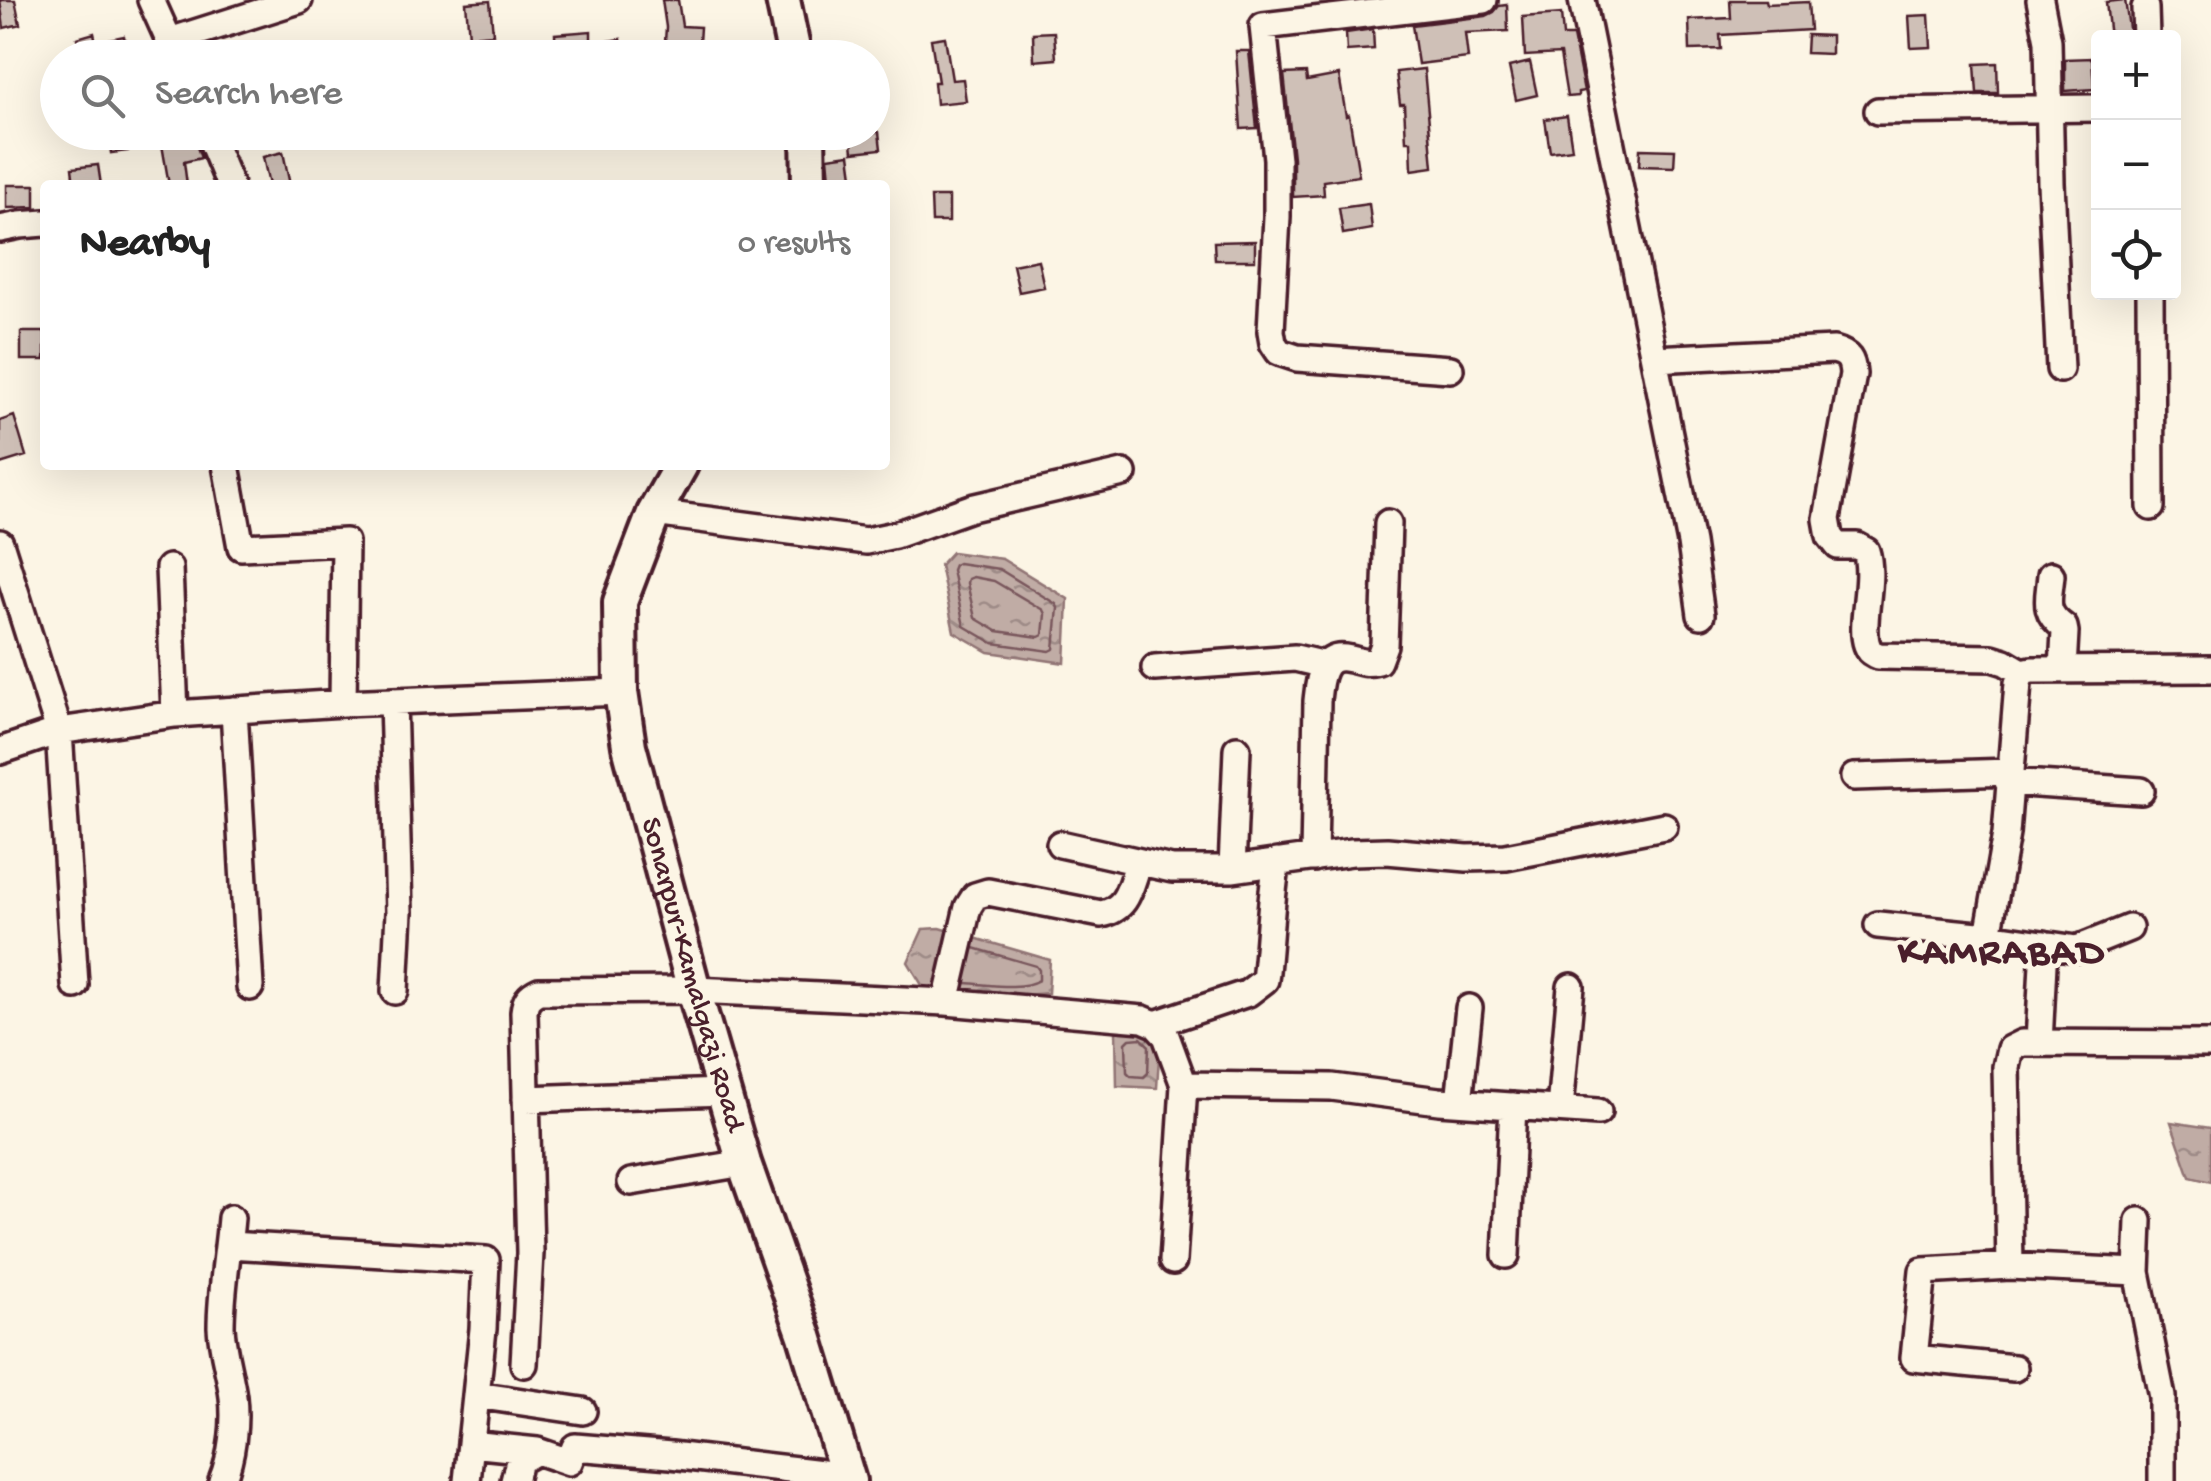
<!DOCTYPE html>
<meta charset="utf-8">
<style>
:root{--surface:#fff;--page:#f6f6f6;--text:#222;--muted:#767676;--line:#e0e0e0}
body{margin:0;font-family:"Gochi Hand",sans-serif;background:var(--page);color:var(--text)}
.controls{position:absolute;right:30px;top:30px;display:grid;overflow:hidden;border-radius:10px;box-shadow:0 10px 40px #0002}
.controls button{width:90px;height:90px;display:grid;place-items:center;padding:0;border:0;border-bottom:2px solid var(--line);background:var(--surface);color:var(--text);font:50px sans-serif}
.list{margin:0;padding:0;list-style:none}
h2{display:flex;justify-content:space-between;align-items:center;height:130px;margin:0;padding:0 40px;font-size:42px}
h2 small{font-size:32px;font-weight:400;color:var(--muted)}
.icon{flex:none;width:55px;height:55px;fill:none;stroke:currentColor;stroke-width:2;stroke-linecap:round;stroke-linejoin:round}
.map{position:relative;flex:none;width:2211px;height:1481px;overflow:hidden}
.search{position:absolute;background:var(--surface);box-shadow:0 10px 40px #0002;left:40px;top:40px;width:850px;height:110px;display:flex;align-items:center;gap:25px;box-sizing:border-box;padding:0 35px;border-radius:55px;color:var(--muted);font-size:38px}
.panel{position:absolute;background:var(--surface);box-shadow:0 10px 40px #0002;left:40px;top:180px;width:850px;height:290px;border-radius:10px}
.map>svg:first-child{display:block}
.water{fill:url(#water-ripples);stroke:#917474;stroke-width:2.5}
.lines{fill:none;stroke-linecap:round;stroke-linejoin:round}
.shore{stroke:#79575c;stroke-width:2.5}
.building{fill:#cfc0b7;stroke:#4a1f2b;stroke-width:2.5}
.minor-casing{stroke:#4a1f2b;stroke-width:32}
.major-casing{stroke:#4a1f2b;stroke-width:40}
.minor{stroke:#fcf5e5;stroke-width:25}
.major{stroke:#fcf5e5;stroke-width:32}
.labels{text-anchor:middle;dominant-baseline:central;stroke-width:9;stroke-linejoin:round;paint-order:stroke}
.street-label{font-size:30px;fill:#4a1f2b;stroke:#fcf5e5}
.district-label{font-size:40px;font-weight:bold;letter-spacing:2.5px;fill:#4a1f2b;stroke:#fcf5e5}
</style>
<div class="map">
<svg width="2211" height="1481" viewBox="0 0 2211 1481">
<defs>
<pattern id="water-ripples" width="26" height="14" patternUnits="userSpaceOnUse" patternTransform="scale(2.5)"><rect width="26" height="14" fill="#c0aca5"/><path d="M2 4q2-2 4 0t4 0M15 11q2-2 4 0t4 0" fill="none" stroke="#9e8b87"/></pattern>
</defs>
<rect width="100%" height="100%" fill="#fcf5e5"/>
<filter id="ink" filterUnits="userSpaceOnUse"><feTurbulence type="fractalNoise" baseFrequency=".01" numOctaves="2"/><feDisplacementMap in="SourceGraphic" scale="20" xChannelSelector="R" yChannelSelector="G"/><feConvolveMatrix kernelMatrix="1 2 1 2 8 2 1 2 1" color-interpolation-filters="sRGB"/></filter>
<g filter="url(#ink)">
<!-- water -->
<path class="water" d="M 952,552 L 1002,559 L 1068,599 L 1065,663 L 989,652 L 954,632 L 940,565 Z
M 940,928 L 1050,960 L 1048,993 L 1013,996 L 925,990 L 908,962 L 923,929 Z
M 1144,1027 L 1160,1041 L 1157,1088 L 1117,1086 L 1116,1031 Z
M 2171,1122 L 2211,1128 L 2211,1182 L 2190,1177 Z"/>
<g class="lines">
<!-- shore -->
<path class="shore" d="M 958,563 L 999,569 L 1056,604 L 1058,608 L 1054,649 L 1050,651 L 993,643 L 964,626 L 952,570 L 954,565 Z
M 973,577 L 994,581 L 1043,610 L 1045,614 L 1043,635 L 1039,637 L 997,631 L 975,618 L 967,583 L 968,579 Z
M 966,983 C 989,984 1019,991 1039,980 L 1039,970 L 1036,966 L 974,948
M 1141,1038 L 1149,1046 L 1148,1073 L 1144,1077 L 1131,1076 L 1127,1072 L 1126,1043 L 1130,1039 Z"/>
</g>
<!-- building -->
<path class="building" d="M 0,0 L 15,0 L 20,24 L 4,28 Z
M 662,0 L 678,0 L 682,26 L 700,27 L 698,58 L 664,56 L 666,27 Z
M 1730,0 L 1766,0 L 1767,4 L 1808,2 L 1810,30 L 1720,35 L 1721,49 L 1690,50 L 1689,20 L 1731,18 Z
M 2125,0 L 2130,35 L 2110,38 L 2106,2 Z
M 490,1 L 493,34 L 469,36 L 466,3 Z
M 1507,5 L 1508,31 L 1465,33 L 1468,58 L 1418,64 L 1412,25 L 1486,16 L 1494,12 L 1499,6 Z
M 1561,14 L 1563,36 L 1573,36 L 1584,91 L 1578,92 L 1578,96 L 1567,97 L 1560,54 L 1525,56 L 1523,17 Z
M 1929,15 L 1931,47 L 1911,48 L 1909,16 Z
M 1373,29 L 1374,49 L 1347,51 L 1346,33 Z
M 591,31 L 591,44 L 621,39 L 624,58 L 556,58 L 555,34 Z
M 1054,32 L 1056,59 L 1034,61 L 1033,33 Z
M 94,33 L 96,42 L 124,36 L 128,58 L 82,58 L 77,38 Z
M 1807,35 L 1831,36 L 1831,54 L 1806,53 Z
M 945,37 L 952,80 L 963,79 L 966,101 L 936,104 L 934,82 L 938,82 L 931,39 Z
M 1236,51 L 1249,51 L 1257,128 L 1241,129 Z
M 2092,58 L 2094,89 L 2065,91 L 2065,59 Z
M 1530,62 L 1537,95 L 1516,100 L 1509,67 Z
M 1997,63 L 1998,93 L 1977,93 L 1975,64 Z
M 1424,69 L 1433,167 L 1412,170 L 1411,141 L 1406,141 L 1404,104 L 1400,104 L 1396,72 Z
M 1306,73 L 1307,81 L 1339,75 L 1346,116 L 1349,115 L 1359,176 L 1323,181 L 1324,195 L 1293,197 L 1293,158 L 1284,74 Z
M 1567,116 L 1572,149 L 1550,152 L 1545,119 Z
M 108,132 L 125,132 L 128,151 L 111,153 Z
M 851,132 L 879,132 L 881,149 L 853,152 Z
M 192,133 L 201,158 L 184,162 L 187,185 L 169,185 L 161,139 Z
M 1640,149 L 1675,150 L 1674,167 L 1639,166 Z
M 283,152 L 290,185 L 269,185 L 263,157 Z
M 850,154 L 853,176 L 830,179 L 828,157 Z
M 98,165 L 101,185 L 74,185 L 72,168 Z
M 7,185 L 35,185 L 35,207 L 7,208 Z
M 931,197 L 949,197 L 949,222 L 932,222 Z
M 1369,204 L 1372,229 L 1343,234 L 1339,208 Z
M 1255,241 L 1255,260 L 1215,260 L 1214,242 Z
M 1038,260 L 1044,287 L 1019,292 L 1013,265 Z
M 21,332 L 45,332 L 45,360 L 21,360 Z
M 14,416 L 26,456 L 0,464 L 0,421 Z"/>
<g class="lines">
<defs>
<path id="minor" d="M 151,0 L 177,58
M 1582,0 L 1691,543 L 1701,615
M 2040,0 L 2048,41 L 2051,183 L 2060,369
M 2145,8 L 2146,38
M 170,41 L 299,0
M 1878,111 L 2098,108
M 208,132 L 230,185
M 0,229 L 20,225 L 45,223
M 2150,292 L 2151,507
M 1654,359 L 1834,350 C 1849,354 1852,360 1853,374 L 1827,519 L 1830,536 L 1838,546 L 1857,546 L 1866,551 C 1875,580 1859,623 1867,645 C 1870,653 1871,652 1878,656 L 1992,658 L 2005,662 L 2022,672
M 1450,369 L 1297,358 L 1279,352 L 1273,343 L 1271,331 L 1277,217 L 1277,159 L 1263,26 L 1484,0
M 226,465 L 241,547 L 345,542 L 343,703
M 654,513 L 866,541 L 895,535 L 971,508 L 1123,473
M 0,543 L 59,731 L 75,985
M 169,568 L 175,714
M 2051,575 C 2049,599 2042,612 2064,627 L 2065,632 L 2063,669
M 1155,668 L 1295,658 L 1325,665
M 393,701 L 399,912 L 395,991
M 234,710 L 250,987
M 0,751 L 59,731 L 175,714 L 343,703 L 621,692
M 1854,777 L 2010,772
M 2008,782 L 2141,791
M 1060,844 L 1172,869 L 1232,869 L 1352,852 L 1387,851 L 1467,858 L 1506,857 L 1664,826
M 1314,858 L 1317,701 C 1319,683 1320,655 1345,658 C 1360,660 1362,665 1378,661 L 1384,645 L 1388,523
M 1232,869 L 1237,749
M 1878,925 L 1988,936 L 2077,949 L 2129,928
M 1988,936 L 2006,834 L 2018,683 L 2022,672 L 2032,670 L 2211,669
M 946,1002 L 968,907 L 975,896 L 988,892 L 1101,914 C 1129,909 1130,885 1139,862
M 1155,1024 L 1248,993 L 1265,980 C 1270,941 1270,901 1277,862
M 2039,1043 L 2044,944
M 1184,1085 L 1332,1087 L 1439,1101 L 1598,1112
M 526,1099 L 723,1092
M 1459,1102 L 1469,1008
M 1560,1109 L 1571,987
M 631,1182 L 744,1163
M 229,1245 L 486,1260 L 483,1329 L 467,1481
M 1506,1255 L 1513,1106
M 2010,1266 L 2006,1067 L 2010,1049 L 2022,1043 L 2211,1044
M 2137,1272 L 2139,1221
M 524,1364 L 530,1253 L 524,1012 C 525,1001 528,996 539,991 L 694,990 L 946,1002 L 1143,1019 L 1155,1024 L 1166,1036 L 1184,1085 L 1173,1261
M 2014,1368 L 1914,1358 L 1923,1271 L 2010,1266 L 2137,1272 L 2162,1397 L 2162,1481
M 476,1395 L 583,1411
M 471,1444 L 537,1451
M 222,1481 C 232,1456 236,1424 233,1397 C 230,1373 222,1351 221,1327 C 221,1291 228,1254 231,1218
M 514,1481 L 519,1461 L 537,1451 L 569,1462 L 575,1447 L 671,1455 L 848,1476"/>
<g id="major">
<path d="M 783,0 L 795,58"/>
<path d="M 808,132 L 809,185"/>
<path id="s1" d="M 681,465 L 654,513 L 620,602 L 621,692 L 629,746 L 694,990 L 744,1163 L 805,1336 L 849,1481"/>
</g>
</defs>
<!-- minor casing -->
<use href="#minor" class="minor-casing"/>
<!-- major casing -->
<use href="#major" class="major-casing"/>
<!-- minor -->
<use href="#minor" class="minor"/>
<!-- major -->
<use href="#major" class="major"/>
</g>
</g>
<g class="labels">
<!-- street labels -->
<g class="street-label">
<text stroke="none"><textPath href="#s1" startOffset="532">Sonarpur-Kamalgazi Road</textPath></text>
</g>
<!-- district labels -->
<g class="district-label">
<text x="2002" y="954">KAMRABAD</text>
</g>
</g>
</svg>
<div class="controls">
<button>+</button>
<button>−</button>
<button><svg class="icon" aria-label="locate" viewBox="0 0 24 24"><circle cx="12" cy="12" r="6"/><path d="M12 2v4M12 18v4M2 12h4M18 12h4"/></svg></button>
</div>
<div class="search"><svg class="icon" aria-label="search" viewBox="0 0 24 24"><circle cx="10" cy="10" r="6"/><path d="M15 15l6 6"/></svg>Search here</div>
<section class="panel">
<h2>Nearby<small>0 results</small></h2>
<ul class="list">
</ul>
</section>
</div>
